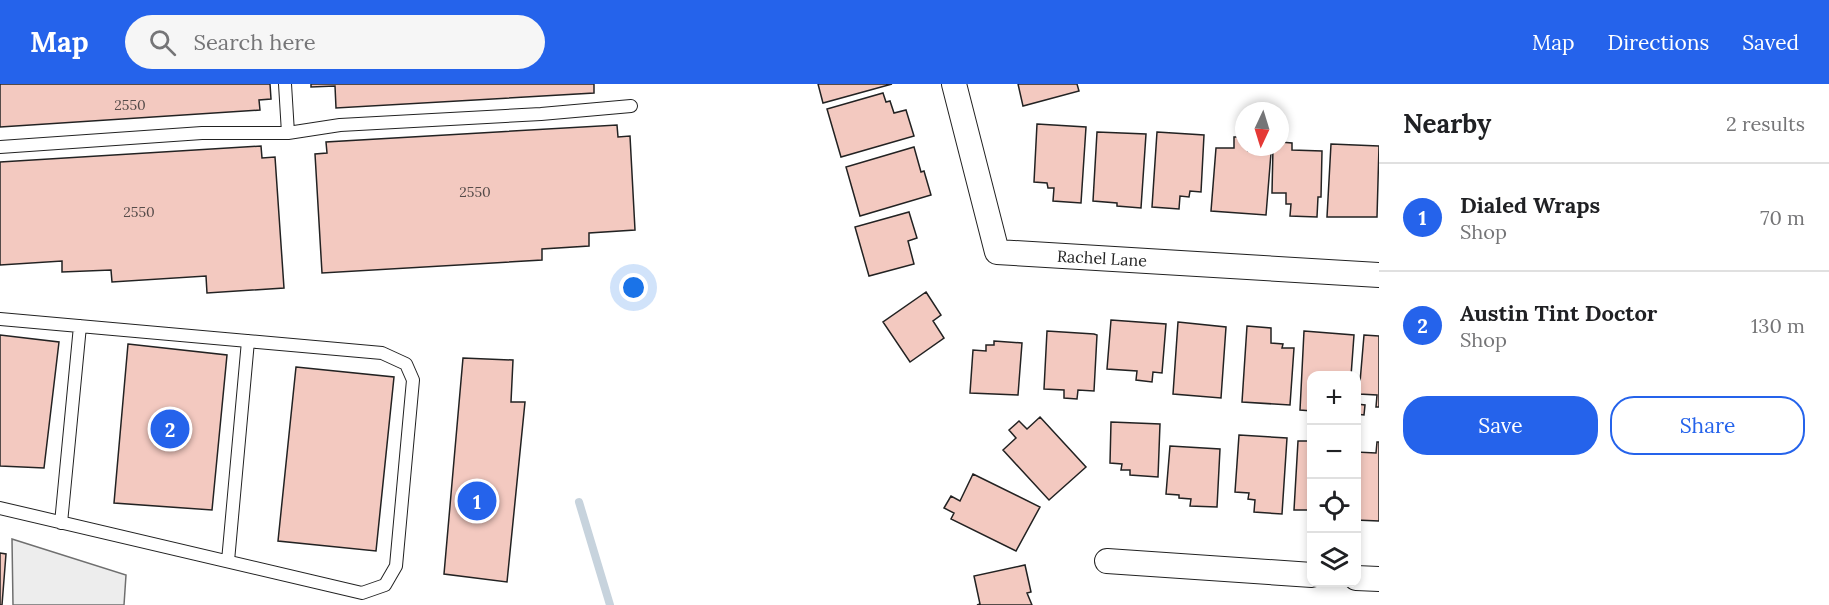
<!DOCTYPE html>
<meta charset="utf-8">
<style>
:root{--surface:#fff;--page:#f6f6f6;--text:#202124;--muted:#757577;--line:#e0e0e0;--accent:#2563eb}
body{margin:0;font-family:Lora,serif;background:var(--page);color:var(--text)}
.controls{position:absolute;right:18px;bottom:18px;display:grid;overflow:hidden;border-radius:12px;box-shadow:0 3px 9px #0003}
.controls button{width:54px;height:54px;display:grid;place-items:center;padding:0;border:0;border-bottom:2px solid var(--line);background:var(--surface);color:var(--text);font:30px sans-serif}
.compass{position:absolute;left:1235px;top:18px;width:54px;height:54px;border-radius:50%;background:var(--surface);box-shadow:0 3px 9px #0003;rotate:184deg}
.you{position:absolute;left:634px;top:204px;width:21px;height:21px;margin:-15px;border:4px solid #fff;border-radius:50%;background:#1a73e8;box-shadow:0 0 0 9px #1a73e833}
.badge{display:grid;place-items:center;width:39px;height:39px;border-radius:50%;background:var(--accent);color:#fff;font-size:20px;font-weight:700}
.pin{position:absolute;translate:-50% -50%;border:3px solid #fff;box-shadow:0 2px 6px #0006}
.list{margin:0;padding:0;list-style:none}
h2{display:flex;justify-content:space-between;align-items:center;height:78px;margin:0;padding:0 24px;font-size:26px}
h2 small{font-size:20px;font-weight:400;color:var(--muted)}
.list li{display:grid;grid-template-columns:39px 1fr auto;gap:18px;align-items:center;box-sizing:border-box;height:108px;padding:0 24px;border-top:2px solid var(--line)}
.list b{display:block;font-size:22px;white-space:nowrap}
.list p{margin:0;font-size:20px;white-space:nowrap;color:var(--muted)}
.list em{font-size:20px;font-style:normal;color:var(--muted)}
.actions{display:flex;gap:12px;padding:18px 24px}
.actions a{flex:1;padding:14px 0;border:2px solid var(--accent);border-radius:24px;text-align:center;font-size:21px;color:var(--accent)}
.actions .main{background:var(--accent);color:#fff}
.icon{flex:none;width:33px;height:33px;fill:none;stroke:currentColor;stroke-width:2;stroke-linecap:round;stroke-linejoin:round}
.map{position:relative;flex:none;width:1379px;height:521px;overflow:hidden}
header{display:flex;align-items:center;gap:36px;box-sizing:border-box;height:84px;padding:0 30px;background:var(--accent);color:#fff}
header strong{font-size:28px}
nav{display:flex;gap:33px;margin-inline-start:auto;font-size:21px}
.search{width:420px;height:54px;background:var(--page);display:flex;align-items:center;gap:15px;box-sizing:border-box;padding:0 21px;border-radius:33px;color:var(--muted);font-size:22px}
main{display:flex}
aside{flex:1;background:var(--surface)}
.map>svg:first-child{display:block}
.parking{fill:#ededed;stroke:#6f6f6f;stroke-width:1.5}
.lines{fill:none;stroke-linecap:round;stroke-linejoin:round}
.stream{stroke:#c7d3dd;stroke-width:8}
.building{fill:#f3c9c0;stroke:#222;stroke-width:1.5}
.lane-casing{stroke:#222;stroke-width:14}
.street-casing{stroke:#222;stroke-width:26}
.lane{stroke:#fff;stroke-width:12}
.street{stroke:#fff;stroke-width:24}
.labels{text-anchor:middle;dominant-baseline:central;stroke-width:4.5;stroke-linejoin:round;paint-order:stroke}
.number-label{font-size:14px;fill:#564c4a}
.street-label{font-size:16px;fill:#222;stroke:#fff}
</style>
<header>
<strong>Map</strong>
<div class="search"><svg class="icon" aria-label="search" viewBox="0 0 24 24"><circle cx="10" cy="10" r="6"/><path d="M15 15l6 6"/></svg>Search here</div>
<nav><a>Map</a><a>Directions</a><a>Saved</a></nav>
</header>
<main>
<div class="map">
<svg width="1379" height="521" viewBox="0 0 1379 521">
<rect width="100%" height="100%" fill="#fff"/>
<!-- parking -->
<path class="parking" d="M 12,455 L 126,491 L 124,521 L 13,521 Z"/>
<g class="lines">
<!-- stream -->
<path class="stream" d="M 579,418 L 610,521"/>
</g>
<!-- building -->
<path class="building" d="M 0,0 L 270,0 L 271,15 L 259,16 L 260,26 L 0,43 Z
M 311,0 L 594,0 L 594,9 L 336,24 L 335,2 L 311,3 Z
M 818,0 L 892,0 L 823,19 Z
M 1018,0 L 1077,0 L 1079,7 L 1023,22 Z
M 883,9 L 886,18 L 890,17 L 894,29 L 906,26 L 914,52 L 841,73 L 827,25 Z
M 1037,40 L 1086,43 L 1081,119 L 1053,117 L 1054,104 L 1048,104 L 1047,99 L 1034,98 Z
M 617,41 L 618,53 L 630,52 L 635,146 L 589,149 L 589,162 L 542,165 L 542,176 L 322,189 L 315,70 L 327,69 L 326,58 Z
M 1097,48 L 1146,50 L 1141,124 L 1117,122 L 1117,119 L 1093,117 Z
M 1157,48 L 1204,51 L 1201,108 L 1190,107 L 1189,113 L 1180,112 L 1179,125 L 1152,123 Z
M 1234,53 L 1244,53 L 1244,63 L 1249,63 L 1248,67 L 1271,69 L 1266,131 L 1211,127 L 1216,64 L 1234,64 Z
M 1280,58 L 1292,59 L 1292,66 L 1322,67 L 1321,113 L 1318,113 L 1317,133 L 1290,132 L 1291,120 L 1286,120 L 1286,109 L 1272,109 L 1273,63 L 1280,63 Z
M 1331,60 L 1379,62 L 1377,133 L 1327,133 Z
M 261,62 L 262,74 L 275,73 L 284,204 L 207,209 L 206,192 L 112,198 L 111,186 L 62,188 L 62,177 L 0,181 L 0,78 Z
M 914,63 L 921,88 L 924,87 L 931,111 L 860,132 L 846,83 Z
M 909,128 L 917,154 L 908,157 L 914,180 L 869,192 L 855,143 Z
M 926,208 L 941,231 L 933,237 L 944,254 L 910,278 L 883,238 Z
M 1111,236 L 1166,240 L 1162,289 L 1153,288 L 1152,298 L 1136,296 L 1137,287 L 1107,285 Z
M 1178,238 L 1226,243 L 1221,314 L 1173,310 Z
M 1247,242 L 1271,244 L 1271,259 L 1283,260 L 1282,264 L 1294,264 L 1290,321 L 1242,318 Z
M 1047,247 L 1094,250 L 1097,251 L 1094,307 L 1078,306 L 1077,315 L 1064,314 L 1064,306 L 1044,305 Z
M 1304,247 L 1354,251 L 1351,292 L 1312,292 L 1312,327 L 1300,326 Z
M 0,251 L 59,258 L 44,384 L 0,382 Z
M 1364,251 L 1379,252 L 1379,323 L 1376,323 L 1377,311 L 1359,310 Z
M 994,257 L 1022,259 L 1018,311 L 970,309 L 973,266 L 986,267 L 986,261 L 994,261 Z
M 128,260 L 227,271 L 212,426 L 114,419 Z
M 463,274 L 513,276 L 511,318 L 525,318 L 507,498 L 444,490 Z
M 296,283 L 394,293 L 376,467 L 278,457 Z
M 1357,320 L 1365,321 L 1364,331 L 1356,330 Z
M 1040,333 L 1086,383 L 1049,416 L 1003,366 L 1016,354 L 1009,346 L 1019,337 L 1027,345 Z
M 1111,338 L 1160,340 L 1158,393 L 1130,391 L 1130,386 L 1121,386 L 1122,380 L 1110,379 Z
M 1239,351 L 1287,354 L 1282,430 L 1254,428 L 1255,416 L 1248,415 L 1249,409 L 1235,408 Z
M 1298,357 L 1312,357 L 1312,426 L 1294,426 Z
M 1377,358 L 1379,358 L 1379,437 L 1356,436 L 1356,368 L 1376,369 Z
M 1170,362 L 1220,365 L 1217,423 L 1190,422 L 1191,415 L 1179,414 L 1179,411 L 1166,410 Z
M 973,390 L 1040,423 L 1016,467 L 951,435 L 954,429 L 944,424 L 951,412 L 960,417 Z
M 0,469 L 6,470 L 2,521 L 0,521 Z
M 1025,481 L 1031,508 L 1027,509 L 1032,521 L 977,521 L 980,520 L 974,492 Z"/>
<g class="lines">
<defs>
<path id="lane" d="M 285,0 L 288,49
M 0,63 L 202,49 L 288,49 L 340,41 L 541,30 L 631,22
M 0,235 L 382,269 L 406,280 L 413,296 L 396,482 L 385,501 L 362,509 L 0,424
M 61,439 L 80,242
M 228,477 L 248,257"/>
<path id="street" d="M 954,0 L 997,168 L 1379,191
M 1107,477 L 1312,491
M 1356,494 L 1379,495"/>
</defs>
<!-- lane casing -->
<use href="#lane" class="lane-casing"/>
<!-- street casing -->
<use href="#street" class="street-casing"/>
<!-- lane -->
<use href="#lane" class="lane"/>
<!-- street -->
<use href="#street" class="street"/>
</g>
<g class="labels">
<!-- number labels -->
<g class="number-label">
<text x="130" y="21">2550</text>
<text x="475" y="108">2550</text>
<text x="139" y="128">2550</text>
</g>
<!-- street labels -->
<g class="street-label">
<text transform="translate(1102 174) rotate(3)">Rachel Lane</text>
</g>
</g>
</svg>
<div class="controls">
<button>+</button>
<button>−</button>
<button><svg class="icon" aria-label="locate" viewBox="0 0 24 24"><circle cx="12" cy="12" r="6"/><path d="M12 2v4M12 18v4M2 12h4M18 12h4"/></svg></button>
<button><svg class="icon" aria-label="layers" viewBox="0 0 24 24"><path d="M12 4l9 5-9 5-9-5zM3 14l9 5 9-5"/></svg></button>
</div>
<svg class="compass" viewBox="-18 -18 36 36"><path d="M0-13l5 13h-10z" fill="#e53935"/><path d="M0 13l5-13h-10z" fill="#757577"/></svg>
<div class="you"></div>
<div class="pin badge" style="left:477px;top:417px">1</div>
<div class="pin badge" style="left:170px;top:345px">2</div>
</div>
<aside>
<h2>Nearby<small>2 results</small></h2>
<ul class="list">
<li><span class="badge">1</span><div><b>Dialed Wraps</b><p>Shop</p></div><em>70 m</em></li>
<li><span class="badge">2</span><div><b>Austin Tint Doctor</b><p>Shop</p></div><em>130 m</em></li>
</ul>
<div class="actions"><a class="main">Save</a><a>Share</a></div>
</aside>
</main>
